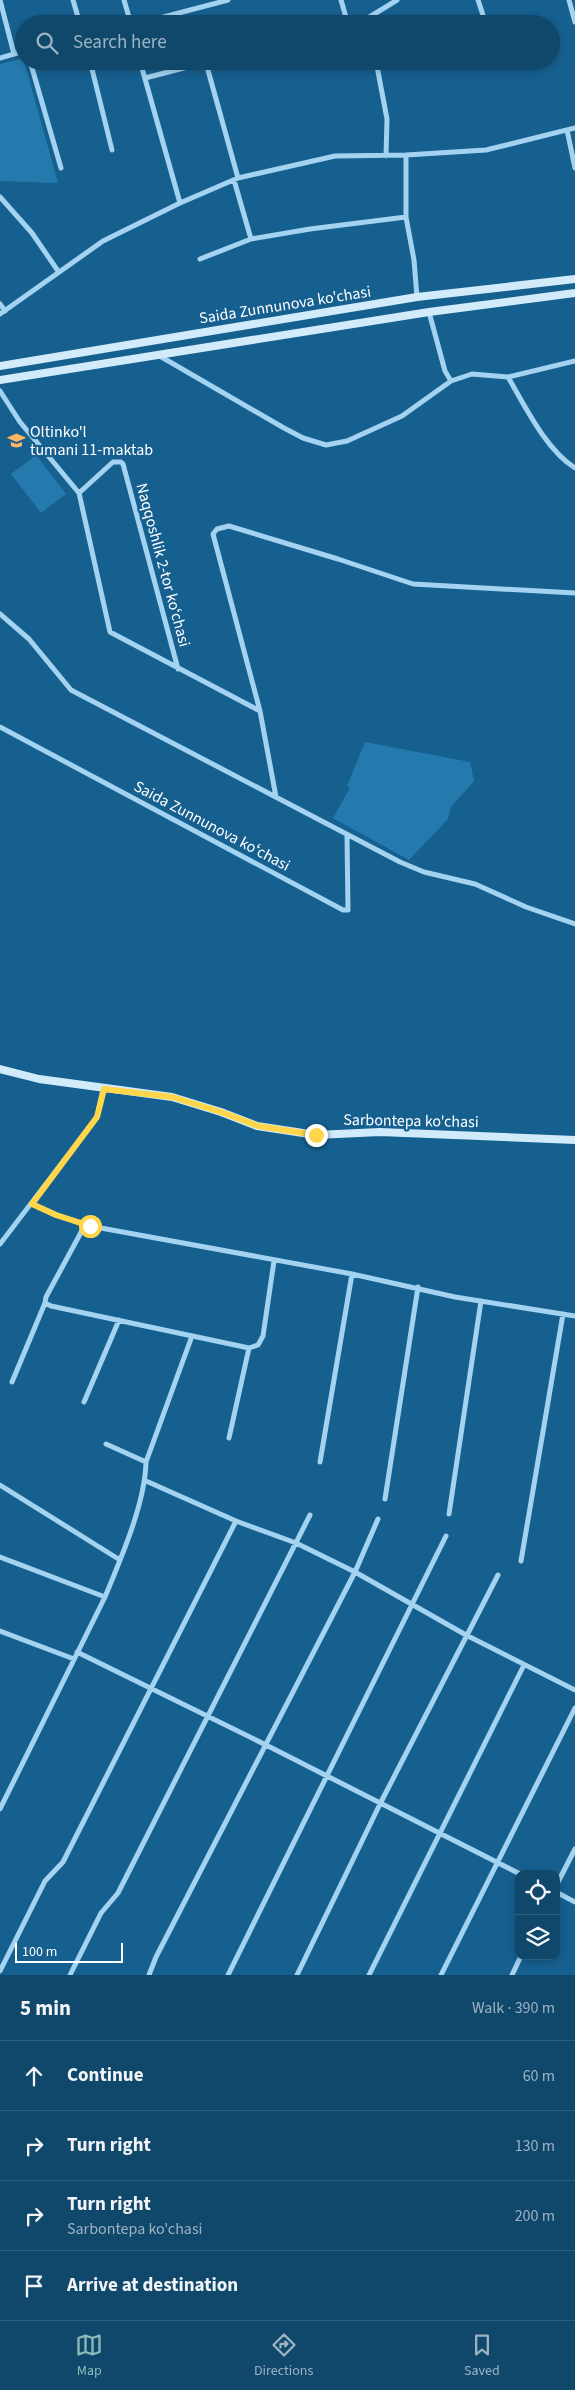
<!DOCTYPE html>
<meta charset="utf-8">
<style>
:root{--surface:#10486c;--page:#1e5274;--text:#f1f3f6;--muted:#9cb2c2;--line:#30607f;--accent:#8bbbb9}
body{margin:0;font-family:"Source Sans 3",sans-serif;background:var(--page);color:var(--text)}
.controls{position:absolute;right:15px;bottom:15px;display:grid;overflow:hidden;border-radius:10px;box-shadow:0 2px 8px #0003}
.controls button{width:45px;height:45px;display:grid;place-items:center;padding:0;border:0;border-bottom:1px solid var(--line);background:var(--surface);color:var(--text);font:25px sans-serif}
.scale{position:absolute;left:15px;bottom:12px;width:108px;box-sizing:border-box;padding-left:5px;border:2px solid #fff;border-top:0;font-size:14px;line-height:18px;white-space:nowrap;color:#fff;-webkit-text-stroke:4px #166090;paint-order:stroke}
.stop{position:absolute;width:15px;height:15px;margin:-11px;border:4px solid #ffd54a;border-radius:50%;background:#fff}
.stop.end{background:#ffd54a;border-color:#fff;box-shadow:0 1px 5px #0008}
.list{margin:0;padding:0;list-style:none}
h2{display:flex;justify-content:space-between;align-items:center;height:65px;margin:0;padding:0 20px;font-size:21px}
h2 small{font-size:16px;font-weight:400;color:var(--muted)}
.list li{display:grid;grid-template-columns:32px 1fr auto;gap:15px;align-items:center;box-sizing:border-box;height:70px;padding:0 20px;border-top:1px solid var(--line)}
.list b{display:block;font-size:19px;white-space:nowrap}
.list p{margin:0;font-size:16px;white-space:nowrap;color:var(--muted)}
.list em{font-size:16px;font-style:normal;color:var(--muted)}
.icon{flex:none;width:28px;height:28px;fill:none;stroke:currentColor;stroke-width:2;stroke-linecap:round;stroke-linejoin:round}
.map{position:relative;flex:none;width:575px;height:1975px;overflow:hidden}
.search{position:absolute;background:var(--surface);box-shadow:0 2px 8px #0003;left:15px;right:15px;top:15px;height:55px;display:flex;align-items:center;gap:12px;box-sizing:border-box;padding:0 18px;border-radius:28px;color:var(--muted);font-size:19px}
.sheet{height:345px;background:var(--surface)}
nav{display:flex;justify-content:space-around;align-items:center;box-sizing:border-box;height:70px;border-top:1px solid var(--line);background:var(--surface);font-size:14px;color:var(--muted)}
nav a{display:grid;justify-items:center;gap:2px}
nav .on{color:var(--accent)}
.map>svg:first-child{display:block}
.green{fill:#257aad}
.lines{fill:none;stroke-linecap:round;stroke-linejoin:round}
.street{stroke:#a3d3f0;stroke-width:5}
.secondary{stroke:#d1ebfb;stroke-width:8}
.route{stroke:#ffd54a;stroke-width:6}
.labels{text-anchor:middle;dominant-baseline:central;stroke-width:4.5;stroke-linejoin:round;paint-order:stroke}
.street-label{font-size:16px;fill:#fff;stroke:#166090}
.poi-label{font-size:16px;fill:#fff;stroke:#166090;text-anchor:start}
</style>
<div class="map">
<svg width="575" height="1975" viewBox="0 0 575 1975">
<rect width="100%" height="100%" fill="#166090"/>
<!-- green -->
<path class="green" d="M 24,58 L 24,61 L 58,183 L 0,181 L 0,64 Z
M 36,455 L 66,494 L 41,513 L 11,474 Z
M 365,742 L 470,762 L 474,781 L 451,807 L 448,819 L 409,860 L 333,818 L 350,788 L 347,786 Z"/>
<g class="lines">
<!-- street -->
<path class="street" d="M 0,0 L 14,54
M 73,0 L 80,24
M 124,0 L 131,24
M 341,0 L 348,24
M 478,0 L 486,24
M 569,0 L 575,22
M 137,24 L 228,0
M 358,24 L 397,0
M 0,58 L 24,51
M 30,61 L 61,168
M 90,61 L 112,150
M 140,61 L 180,203
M 376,61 L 387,119 L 386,156
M 206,63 L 238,178
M 145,78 L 211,61
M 567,130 L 575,168
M 406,155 L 406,217 L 414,260 L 417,297
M 234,180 L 251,239
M 0,197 L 32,233 L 58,271
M 200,259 L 251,239 L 310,229 L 406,217
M 0,304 L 5,311
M 429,312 L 445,371 L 451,381
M 0,314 L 103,241 L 180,203 L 238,178 L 335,156 L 406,155 L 486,150 L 575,128
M 158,355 L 284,428 L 303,438 L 326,445 L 347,441 L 402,416 L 451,381 L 472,374 L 508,377 L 575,361
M 508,377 C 525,406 546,450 575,468
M 0,391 L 20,422 L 79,493 L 110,632 L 260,711
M 79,493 L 113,462 L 121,462 L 123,464 L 178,669
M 0,614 L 29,639 L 71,690 L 400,862 L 424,872 L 475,884 L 526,907 L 575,924
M 0,727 L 343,910 L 348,910 L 347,835
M 276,797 L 260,711 L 213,534 L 217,529 L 229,526 L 338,559 L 413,584 L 575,593
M 32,1204 L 56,1215 L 90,1226 L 352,1274 L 455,1297 L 575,1316
M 85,1225 L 46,1297 L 45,1303 L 51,1306 L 249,1348 L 258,1345 L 263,1336 L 274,1261
M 0,1244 L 97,1117 L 103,1089
M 12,1382 L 45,1303
M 84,1402 L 119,1320
M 229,1438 L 249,1348
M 106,1444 L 146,1462
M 320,1462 L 352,1274
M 146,1481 L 236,1521 L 296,1543 L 355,1572 L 466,1635 L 575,1690
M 0,1485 L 120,1560
M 385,1499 L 418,1287
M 449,1514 L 481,1301
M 0,1557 L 105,1597
M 521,1561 L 563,1314
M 0,1631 L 74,1659
M 77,1652 L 266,1745 L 520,1874
M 0,1809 L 105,1597 C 121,1558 145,1504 146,1462 L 192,1336
M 556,1886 L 575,1849
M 556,1892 L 575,1902
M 0,1971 L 45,1881 L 63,1862 L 236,1521
M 70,1975 L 101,1913 L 118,1893 L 310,1515
M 149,1975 L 156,1957 L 355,1572 L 378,1519
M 228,1975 L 446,1536
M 297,1975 L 380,1804 L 498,1575
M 369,1975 L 524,1665
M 441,1975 L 575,1708
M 512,1975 L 521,1956"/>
<!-- secondary -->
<path class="secondary" d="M 0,366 L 417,297 L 575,279
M 0,380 L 429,312 L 575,293
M 0,1069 L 39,1079 L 172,1097 L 221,1112 L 257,1126 L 316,1135 L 380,1132 L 575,1140"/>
</g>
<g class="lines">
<!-- route -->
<path class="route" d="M 90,1226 L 56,1215 L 32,1204 L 97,1117 L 104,1089 L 172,1097 L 221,1112 L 258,1126 L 316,1135"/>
</g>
<!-- icons -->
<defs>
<symbol id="school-bare" viewBox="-9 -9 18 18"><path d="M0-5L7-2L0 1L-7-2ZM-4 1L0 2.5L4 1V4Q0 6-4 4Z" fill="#ffb762" stroke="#166090" stroke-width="2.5" paint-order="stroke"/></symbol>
</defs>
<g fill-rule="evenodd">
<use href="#school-bare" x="4" y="428" width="25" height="25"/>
</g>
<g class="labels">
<!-- street labels -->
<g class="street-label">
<text transform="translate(285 305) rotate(-9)">Saida Zunnunova ko'chasi</text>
<text transform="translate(163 565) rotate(75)">Naqqoshlik 2-tor koʻchasi</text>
<text transform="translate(212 826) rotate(28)">Saida Zunnunova koʻchasi</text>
<text transform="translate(411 1121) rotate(1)">Sarbontepa ko'chasi</text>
</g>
<!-- poi labels -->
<g class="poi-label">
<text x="30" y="432">Oltinko'l<tspan x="30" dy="18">tumani 11-maktab</tspan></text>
</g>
</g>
</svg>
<div class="controls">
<button><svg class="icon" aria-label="locate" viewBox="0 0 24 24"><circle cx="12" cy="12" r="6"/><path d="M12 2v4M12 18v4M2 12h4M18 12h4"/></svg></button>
<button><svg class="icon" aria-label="layers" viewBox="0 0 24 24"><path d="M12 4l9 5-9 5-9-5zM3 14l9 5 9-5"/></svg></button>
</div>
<div class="scale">100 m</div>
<div class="stop" style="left:90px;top:1226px"></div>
<div class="stop end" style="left:316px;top:1135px"></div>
<div class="search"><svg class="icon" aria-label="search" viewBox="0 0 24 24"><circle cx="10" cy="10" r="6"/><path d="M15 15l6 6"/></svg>Search here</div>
</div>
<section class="sheet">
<h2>5 min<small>Walk · 390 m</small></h2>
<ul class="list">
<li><svg class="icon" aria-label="ahead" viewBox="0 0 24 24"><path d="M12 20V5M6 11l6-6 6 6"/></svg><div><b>Continue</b></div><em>60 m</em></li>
<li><svg class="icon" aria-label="right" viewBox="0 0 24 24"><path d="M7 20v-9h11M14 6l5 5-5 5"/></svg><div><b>Turn right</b></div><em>130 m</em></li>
<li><svg class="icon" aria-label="right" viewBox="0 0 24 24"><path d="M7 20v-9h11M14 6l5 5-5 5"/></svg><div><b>Turn right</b><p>Sarbontepa ko'chasi</p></div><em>200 m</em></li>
<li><svg class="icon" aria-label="arrive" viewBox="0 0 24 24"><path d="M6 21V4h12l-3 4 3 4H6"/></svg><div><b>Arrive at destination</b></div></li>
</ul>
</section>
<nav>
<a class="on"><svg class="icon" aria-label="map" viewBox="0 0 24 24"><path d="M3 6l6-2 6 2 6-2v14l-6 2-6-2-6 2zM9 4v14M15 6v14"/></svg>Map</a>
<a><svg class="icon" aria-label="directions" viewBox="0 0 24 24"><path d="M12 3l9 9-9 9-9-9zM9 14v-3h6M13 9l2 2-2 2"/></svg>Directions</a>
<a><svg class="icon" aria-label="saved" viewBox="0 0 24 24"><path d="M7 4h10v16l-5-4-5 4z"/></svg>Saved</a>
</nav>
